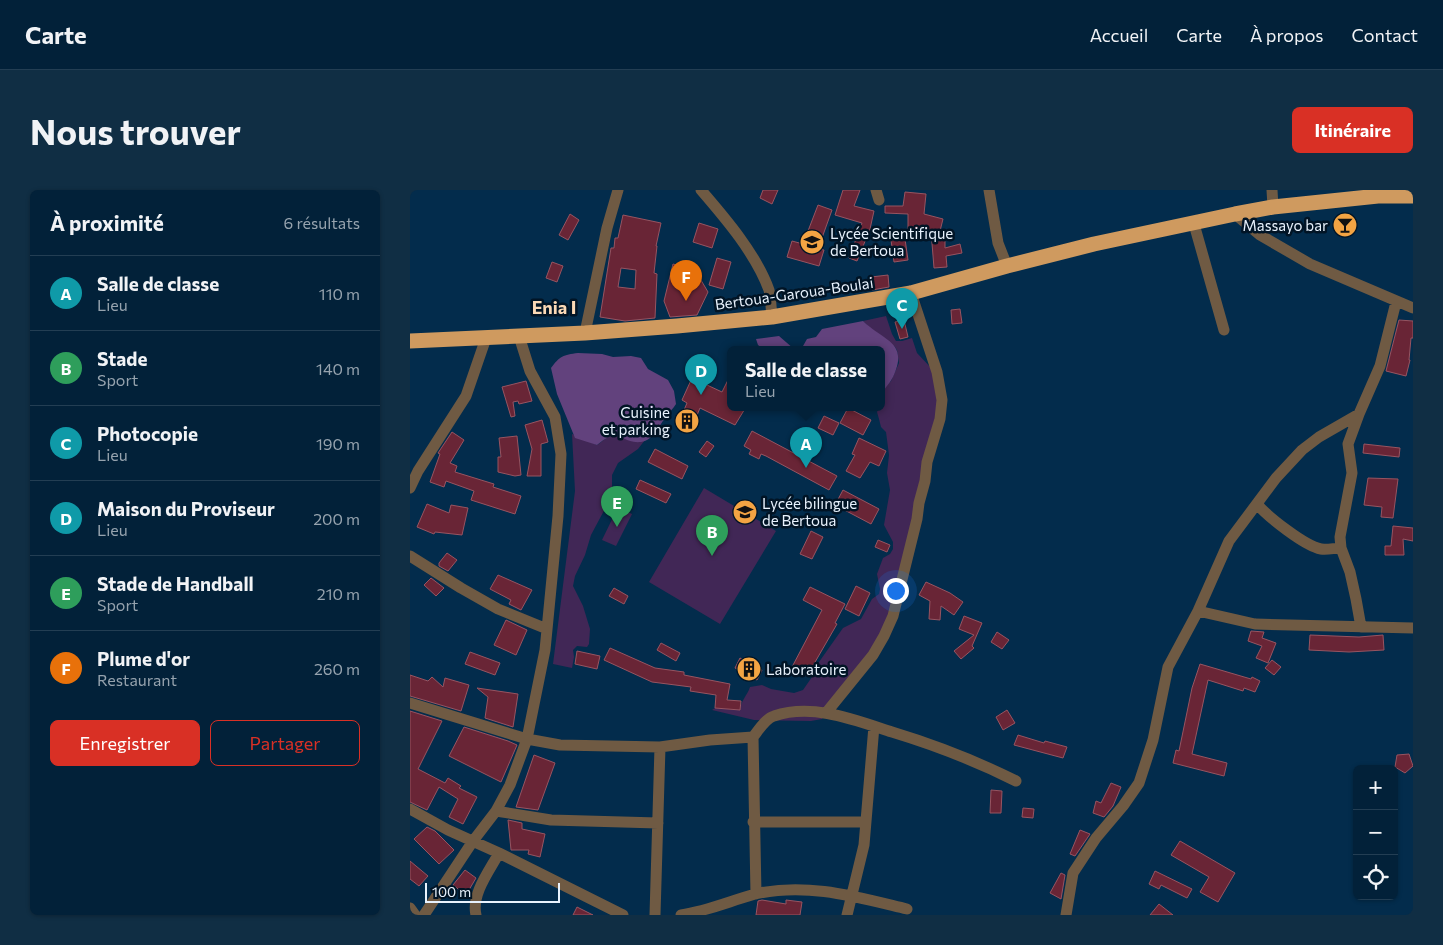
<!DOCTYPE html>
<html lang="fr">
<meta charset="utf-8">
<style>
:root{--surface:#022139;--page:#102e44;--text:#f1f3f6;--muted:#96a3ae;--line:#233e53;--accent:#d93025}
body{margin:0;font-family:Commissioner,sans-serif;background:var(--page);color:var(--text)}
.controls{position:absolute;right:15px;bottom:15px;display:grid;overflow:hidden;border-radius:8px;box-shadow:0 1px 4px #0004}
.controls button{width:45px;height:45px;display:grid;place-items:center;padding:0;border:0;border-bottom:1px solid var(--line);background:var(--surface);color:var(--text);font:25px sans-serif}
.scale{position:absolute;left:15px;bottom:12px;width:135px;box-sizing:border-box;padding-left:5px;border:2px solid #e8f2fd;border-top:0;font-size:14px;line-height:18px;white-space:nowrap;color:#e8f2fd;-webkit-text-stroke:4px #011425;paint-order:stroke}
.you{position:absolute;left:485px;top:400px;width:18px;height:18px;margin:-12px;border:4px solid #fff;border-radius:50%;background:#1a73e8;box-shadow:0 0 0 8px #1a73e833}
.badge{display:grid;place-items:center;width:32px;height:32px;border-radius:50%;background:var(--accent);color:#fff;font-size:16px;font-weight:700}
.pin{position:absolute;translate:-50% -41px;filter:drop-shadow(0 1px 2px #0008)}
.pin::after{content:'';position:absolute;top:26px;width:18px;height:15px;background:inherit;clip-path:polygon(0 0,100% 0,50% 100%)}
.popup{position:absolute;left:317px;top:156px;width:158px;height:65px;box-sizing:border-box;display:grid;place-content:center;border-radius:8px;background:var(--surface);filter:drop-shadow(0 1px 4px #0005);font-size:16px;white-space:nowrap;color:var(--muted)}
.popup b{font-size:19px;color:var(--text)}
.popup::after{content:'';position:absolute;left:50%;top:100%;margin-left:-10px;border:10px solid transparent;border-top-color:var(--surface)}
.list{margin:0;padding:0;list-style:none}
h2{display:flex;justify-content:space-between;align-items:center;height:65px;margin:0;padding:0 20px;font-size:21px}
h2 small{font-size:16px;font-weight:400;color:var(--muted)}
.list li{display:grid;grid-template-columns:32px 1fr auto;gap:15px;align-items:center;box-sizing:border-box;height:75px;padding:0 20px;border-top:1px solid var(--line)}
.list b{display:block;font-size:19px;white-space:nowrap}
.list p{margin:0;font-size:16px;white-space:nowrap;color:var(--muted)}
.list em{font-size:16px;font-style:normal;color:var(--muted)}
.actions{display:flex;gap:10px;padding:15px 20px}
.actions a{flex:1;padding:11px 0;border:1px solid var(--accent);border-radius:8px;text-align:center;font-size:18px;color:var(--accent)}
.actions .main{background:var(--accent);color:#fff}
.icon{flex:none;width:28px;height:28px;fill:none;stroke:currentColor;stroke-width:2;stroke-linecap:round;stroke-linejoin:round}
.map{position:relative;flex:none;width:1003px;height:725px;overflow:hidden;border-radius:8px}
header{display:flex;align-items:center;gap:30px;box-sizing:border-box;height:70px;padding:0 25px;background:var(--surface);border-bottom:1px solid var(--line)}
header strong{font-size:24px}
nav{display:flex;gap:28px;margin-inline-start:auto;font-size:18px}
.intro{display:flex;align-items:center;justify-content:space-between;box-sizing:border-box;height:120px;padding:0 30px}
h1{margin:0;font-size:35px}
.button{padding:12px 22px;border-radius:8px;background:var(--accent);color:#fff;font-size:18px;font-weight:700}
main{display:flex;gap:30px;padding:0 30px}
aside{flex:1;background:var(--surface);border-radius:8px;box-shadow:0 1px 4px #0004}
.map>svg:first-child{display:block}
.green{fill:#412756}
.forest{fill:#62427d}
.building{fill:#692536;stroke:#975461;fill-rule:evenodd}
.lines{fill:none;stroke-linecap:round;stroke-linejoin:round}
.street{stroke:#6f5a43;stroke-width:11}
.highway{stroke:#cf9a5f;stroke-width:15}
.labels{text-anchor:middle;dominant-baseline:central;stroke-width:5;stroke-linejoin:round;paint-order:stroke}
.poi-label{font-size:15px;fill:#e8f2fd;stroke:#011425;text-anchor:start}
.street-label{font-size:15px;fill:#e8f2fd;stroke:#011425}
.quarter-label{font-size:18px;font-weight:bold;fill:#fbd9b6;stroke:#011425}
</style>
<header>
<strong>Carte</strong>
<nav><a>Accueil</a><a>Carte</a><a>À propos</a><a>Contact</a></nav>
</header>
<div class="intro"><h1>Nous trouver</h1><a class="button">Itinéraire</a></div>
<main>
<aside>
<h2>À proximité<small>6 résultats</small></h2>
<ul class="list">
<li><span class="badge" style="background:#0f9aa8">A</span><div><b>Salle de classe</b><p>Lieu</p></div><em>110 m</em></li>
<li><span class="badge" style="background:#2e9e5b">B</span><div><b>Stade</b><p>Sport</p></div><em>140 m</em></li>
<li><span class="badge" style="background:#0f9aa8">C</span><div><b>Photocopie</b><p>Lieu</p></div><em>190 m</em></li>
<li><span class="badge" style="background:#0f9aa8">D</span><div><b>Maison du Proviseur</b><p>Lieu</p></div><em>200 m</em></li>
<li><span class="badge" style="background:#2e9e5b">E</span><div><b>Stade de Handball</b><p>Sport</p></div><em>210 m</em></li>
<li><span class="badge" style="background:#e8710a">F</span><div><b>Plume d'or</b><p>Restaurant</p></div><em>260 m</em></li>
</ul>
<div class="actions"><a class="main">Enregistrer</a><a>Partager</a></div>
</aside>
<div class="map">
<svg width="1003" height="725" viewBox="0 0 1003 725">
<rect width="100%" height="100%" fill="#032c4c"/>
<!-- green -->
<path class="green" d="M 476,126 L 482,144 L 486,151 L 492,151 L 502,148 L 507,163 L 523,180 L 530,211 L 481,427 L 466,460 L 422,513 L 412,529 L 401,531 L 344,530 L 302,520 L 305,518 L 330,520 C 331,510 337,506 340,497 L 352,495 L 361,499 L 384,503 L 393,500 L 402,487 L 409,472 L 433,438 L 451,429 L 462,409 L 469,404 L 470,399 L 467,384 L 473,368 L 480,364 L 483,359 L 483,352 L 474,335 L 480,300 L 477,283 L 479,265 L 476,242 L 471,237 L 469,229 L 467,222 L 469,217 L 471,217 L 472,201 L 481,191 L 489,173 L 487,160 L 485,157 L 463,141 L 453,131 Z
M 162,244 L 187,255 C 192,252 198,245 204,245 C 215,244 223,254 235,250 L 228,259 L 208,273 L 202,285 L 202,299 L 197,315 L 181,345 L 175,365 L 165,386 L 163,396 L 173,416 L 180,439 L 179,454 L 177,457 L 167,456 L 163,460 L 164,467 L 162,478 L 143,474 L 165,301 Z
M 294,298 L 366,341 L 310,434 L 239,392 Z
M 208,317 L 222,324 L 206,356 L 192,350 Z"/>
<!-- forest -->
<path class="forest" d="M 453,131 C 475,152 499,152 483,187 C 479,195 473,199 471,207 L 471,159 L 388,159 L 393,156 L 397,149 L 406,147 L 412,139 Z
M 369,146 L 384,159 L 353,159 L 348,155 L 346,149 Z
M 168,163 L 192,164 L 203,167 L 221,166 L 231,168 L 238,179 L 258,190 L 264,201 L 266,214 C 263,219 259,222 256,227 C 249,235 244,250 231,252 C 208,254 213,234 187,255 L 165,248 L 147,204 L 141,178 C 150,166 153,165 168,163 Z"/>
<!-- building -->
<path class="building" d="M 353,0 L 368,0 L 362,14 L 350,8 Z
M 433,0 L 450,0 L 444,16 L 464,21 L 460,39 L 447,71 L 439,68 L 452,33 L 425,25 Z
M 495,2 L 516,4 L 514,24 L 533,29 L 528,49 L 535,48 L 535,58 L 550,54 L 552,63 L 536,66 L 537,77 L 524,78 L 521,41 L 498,41 L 498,24 L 475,23 L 475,16 L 493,16 Z
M 408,15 L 422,20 L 408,59 L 414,60 L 409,76 L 377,67 L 382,51 L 393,54 Z
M 160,24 L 169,30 L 158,50 L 149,45 Z
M 213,25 L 251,33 L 246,56 L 247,56 L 244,83 L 247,84 L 245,128 L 215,131 L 190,127 L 201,58 L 204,58 L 205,48 L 208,48 ZM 211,78 L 226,80 L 225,99 L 208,97 Z
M 939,27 L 940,42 L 930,43 L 929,29 Z
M 289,33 L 308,39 L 302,58 L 283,52 Z
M 495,49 L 498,70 L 484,72 L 481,50 Z
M 307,68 L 321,72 L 313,99 L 299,95 Z
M 142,72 L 153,76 L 147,92 L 136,88 Z
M 263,74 L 285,80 L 298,102 L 287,125 L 260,127 L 254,111 Z
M 478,85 L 479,97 L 462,100 L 461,87 Z
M 550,119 L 552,133 L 542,134 L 541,120 Z
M 494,130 L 498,147 L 490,149 L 485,132 Z
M 989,130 L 1003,131 L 1003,148 L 1001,148 L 999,170 L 1000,170 L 996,186 L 976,181 Z
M 321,184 L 321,217 L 336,217 L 325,235 L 290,218 L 282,237 L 269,232 L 277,213 L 272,210 L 282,188 L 312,202 Z
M 116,191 L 122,211 L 109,214 L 108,211 L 103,212 L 105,226 L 101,227 L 92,197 Z
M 438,218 L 461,230 L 453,245 L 430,233 Z
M 414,226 L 429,233 L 423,245 L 408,238 Z
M 132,230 L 138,252 L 131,254 L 131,286 L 117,286 L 122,259 L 115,235 Z
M 342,241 L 427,286 L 419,300 L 356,266 L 351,264 L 349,269 L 339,264 L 341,260 L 334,256 Z
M 42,242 L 54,250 L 40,273 L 47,276 L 45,282 L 84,294 L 83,297 L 111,306 L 105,324 L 61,310 L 64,301 L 36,291 L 34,297 L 20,292 L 30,264 L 28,263 Z
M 107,246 L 111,285 L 105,286 L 88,282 L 88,267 L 91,267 L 89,248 Z
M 449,248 L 476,261 L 469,276 L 460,272 L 450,288 L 436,281 L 445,265 L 442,264 Z
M 297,251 L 304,256 L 296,267 L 289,262 Z
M 954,254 L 990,258 L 989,267 L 953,263 Z
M 245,259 L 278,276 L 272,289 L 238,272 Z
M 958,288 L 988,289 L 983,328 L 971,327 L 972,317 L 954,315 Z
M 230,290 L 261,304 L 256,313 L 226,299 Z
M 433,300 L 469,319 L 461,334 L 425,315 Z
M 17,314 L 39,323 L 41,315 L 58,318 L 52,345 L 25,342 L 24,344 L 7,337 Z
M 983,336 L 1003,338 L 1003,351 L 993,349 L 994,365 L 975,365 L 975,356 L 981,356 Z
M 401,341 L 413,347 L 402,369 L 390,364 Z
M 468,350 L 480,355 L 477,362 L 465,357 Z
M 37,363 L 47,370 L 38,381 L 29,376 L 29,373 Z
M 88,385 L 122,400 L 111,420 L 99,414 L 101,410 L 80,399 Z
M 21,388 L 34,398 L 26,406 L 14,395 Z
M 516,392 L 540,403 L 553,412 L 544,425 L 531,416 L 530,430 L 519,429 L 520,411 L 509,405 Z
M 446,396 L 460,403 L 449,426 L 435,419 Z
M 400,397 L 435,414 L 425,433 L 427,434 L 397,486 L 382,477 L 412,420 L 393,410 Z
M 204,398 L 218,406 L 214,414 L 199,406 Z
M 554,426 L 572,433 L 562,456 L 564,458 L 551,469 L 544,461 L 564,445 L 549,439 Z
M 96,430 L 117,440 L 106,465 L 84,455 Z
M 841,441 L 854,442 L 852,448 L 866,453 L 858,473 L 846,468 L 852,456 L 838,451 Z
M 587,442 L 599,450 L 592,459 L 581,452 Z
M 900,445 L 949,447 L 973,445 L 974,460 L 939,462 L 899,460 Z
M 251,453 L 270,463 L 266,471 L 247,460 Z
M 200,458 L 245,478 L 274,482 L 274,485 L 320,494 L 317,510 L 331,511 L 330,520 L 305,518 L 306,505 L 280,501 L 281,497 L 242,492 L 194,470 Z
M 167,461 L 190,466 L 187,479 L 165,474 Z
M 60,462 L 90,473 L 85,485 L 55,474 Z
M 330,468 L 352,480 L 347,490 L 325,478 Z
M 862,470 L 871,477 L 864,485 L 855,478 Z
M 790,474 L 841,489 L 842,487 L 850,491 L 845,502 L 834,498 L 833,501 L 798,490 L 782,564 L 817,573 L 814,586 L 763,573 L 766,560 L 769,561 L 782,498 Z
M 0,485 L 18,491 L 22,487 L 33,497 L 35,488 L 59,495 L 51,521 L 0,506 Z
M 67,498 L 108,504 L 103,537 L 75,528 L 78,507 Z
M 597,520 L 605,533 L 593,540 L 586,527 Z
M 0,521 L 32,531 L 8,579 L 35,593 L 38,588 L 51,596 L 49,598 L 67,607 L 53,634 L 39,627 L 48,609 L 29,597 L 17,620 L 0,612 Z
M 54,537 L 98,551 L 107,555 L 91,592 L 39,566 Z
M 608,545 L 634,553 L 635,551 L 657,557 L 653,568 L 604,555 Z
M 999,564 L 1003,576 L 995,583 L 985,577 L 987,565 Z
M 124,565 L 145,573 L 128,620 L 106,617 Z
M 701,593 L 711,597 L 703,616 L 694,627 L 683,623 L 686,611 L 691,613 Z
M 581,600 L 592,601 L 591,623 L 580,623 Z
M 613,618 L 624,619 L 623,628 L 612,627 Z
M 98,630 L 112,633 L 112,639 L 135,644 L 130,667 L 118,664 L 119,660 L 101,660 Z
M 17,637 L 25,641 L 44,660 L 29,674 L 4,649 Z
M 670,640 L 680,644 L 665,666 L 660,664 Z
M 770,651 L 825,683 L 808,712 L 790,702 L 799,687 L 761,665 Z
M 0,671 L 18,686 L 9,696 L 0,689 Z
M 55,680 L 66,688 L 56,705 L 43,695 Z
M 745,681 L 782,699 L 777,708 L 751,695 L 749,699 L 739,694 Z
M 651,683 L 655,685 L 651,709 L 640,703 Z
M 352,710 L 376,714 L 376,710 L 392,712 L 390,725 L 346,725 L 348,711 Z
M 749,714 L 763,725 L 740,725 Z
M 167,717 L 183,725 L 163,725 Z"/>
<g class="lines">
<!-- street -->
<path class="street" d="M 291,0 C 316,29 346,64 359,100 C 361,108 361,119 362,127
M 466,0 L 469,10
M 579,0 L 588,53 L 597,76
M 862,0 L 863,17
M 825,24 L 850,45 L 900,74 L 1003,118
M 784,34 L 814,140
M 175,143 L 197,38 L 208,0
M 0,298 L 8,281 L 56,206 L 76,148
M 847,314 C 858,327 895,356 911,359 C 917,360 925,358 931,358
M 0,366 L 51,398 L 88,419 L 137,439
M 788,421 L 845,434 L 1003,438
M 951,437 L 946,409 L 940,382 L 931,358 L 930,347 L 942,283 L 938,254 L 949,224 L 970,176 L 986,112
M 0,513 L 117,549 L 150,555 L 250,557 L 300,550 L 343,547 C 348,541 356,528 364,526 C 403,513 445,530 482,542 C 525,555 566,571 606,591
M 416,523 L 463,465 L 474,446 L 483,426 L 507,329 L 509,313 L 515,291 L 517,272 L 530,229 L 532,210 L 527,182 L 501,103
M 343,547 L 346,704
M 0,619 L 38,640 L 89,663 L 213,725
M 86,621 L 141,630 L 248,633
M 343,632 L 456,632
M 0,718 L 5,725
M 14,725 L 63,651 L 86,621 L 100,595 L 117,549 L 135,460 L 148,326 L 151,264 L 145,227 L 120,181 L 109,146
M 66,725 C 61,704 80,680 89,663
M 245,725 L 250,557
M 271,725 C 297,721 320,711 345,704 C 397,692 447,707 497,719
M 437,725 L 454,655 L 464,536
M 656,725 L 663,683 L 686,648 L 713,616 L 729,593 L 743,550 L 758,477 L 788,421 L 819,351 L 866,288 L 892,260 L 909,247 L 949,224"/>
<!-- highway -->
<path class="highway" d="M 0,151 L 175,143 L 267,136 L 362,127 L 501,103 L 597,76 L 684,54 L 825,24 L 863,17 L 968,6 L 1003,6"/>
</g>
<!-- icons -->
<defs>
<symbol id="bar-disc" viewBox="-11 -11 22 22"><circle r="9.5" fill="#f3a443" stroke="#011425"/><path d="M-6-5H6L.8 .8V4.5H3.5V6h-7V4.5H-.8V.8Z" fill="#111"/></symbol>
<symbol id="school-disc" viewBox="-11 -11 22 22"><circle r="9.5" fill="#f3a443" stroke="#011425"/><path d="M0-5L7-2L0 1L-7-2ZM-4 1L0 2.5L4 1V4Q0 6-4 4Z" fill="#111"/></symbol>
<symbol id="building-disc" viewBox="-11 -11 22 22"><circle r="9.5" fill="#f3a443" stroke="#011425"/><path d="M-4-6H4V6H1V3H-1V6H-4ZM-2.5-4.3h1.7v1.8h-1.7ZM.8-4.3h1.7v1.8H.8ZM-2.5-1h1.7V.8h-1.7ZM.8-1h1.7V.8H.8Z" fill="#111"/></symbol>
</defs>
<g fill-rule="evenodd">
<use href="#bar-disc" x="921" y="21" width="28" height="28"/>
<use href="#school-disc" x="388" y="38" width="28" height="28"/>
<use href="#building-disc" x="263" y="217" width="28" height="28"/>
<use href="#school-disc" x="321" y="308" width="28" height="28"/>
<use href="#building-disc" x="325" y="465" width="28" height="28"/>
</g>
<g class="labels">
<!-- poi labels -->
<g class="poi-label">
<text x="918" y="35" text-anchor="end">Massayo bar</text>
<text x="420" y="43">Lycée Scientifique<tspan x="420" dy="17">de Bertoua</tspan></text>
<text x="260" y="222" text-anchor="end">Cuisine<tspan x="260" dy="17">et parking</tspan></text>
<text x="352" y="313">Lycée bilingue<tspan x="352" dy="17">de Bertoua</tspan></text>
<text x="356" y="479">Laboratoire</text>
</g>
<!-- street labels -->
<g class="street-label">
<text transform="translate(384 103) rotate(-8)">Bertoua-Garoua-Boulai</text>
</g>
<!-- quarter labels -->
<g class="quarter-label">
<text x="144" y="117">Enia I</text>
</g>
</g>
</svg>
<div class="controls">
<button>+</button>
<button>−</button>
<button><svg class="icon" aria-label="locate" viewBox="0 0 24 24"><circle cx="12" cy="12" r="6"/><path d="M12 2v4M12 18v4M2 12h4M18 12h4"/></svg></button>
</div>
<div class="scale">100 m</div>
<div class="you"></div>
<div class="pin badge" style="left:396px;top:278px;background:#0f9aa8">A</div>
<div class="popup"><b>Salle de classe</b>Lieu</div>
<div class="pin badge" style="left:302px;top:366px;background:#2e9e5b">B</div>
<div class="pin badge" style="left:492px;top:139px;background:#0f9aa8">C</div>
<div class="pin badge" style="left:291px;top:205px;background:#0f9aa8">D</div>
<div class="pin badge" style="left:207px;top:337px;background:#2e9e5b">E</div>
<div class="pin badge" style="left:276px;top:111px;background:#e8710a">F</div>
</div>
</main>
